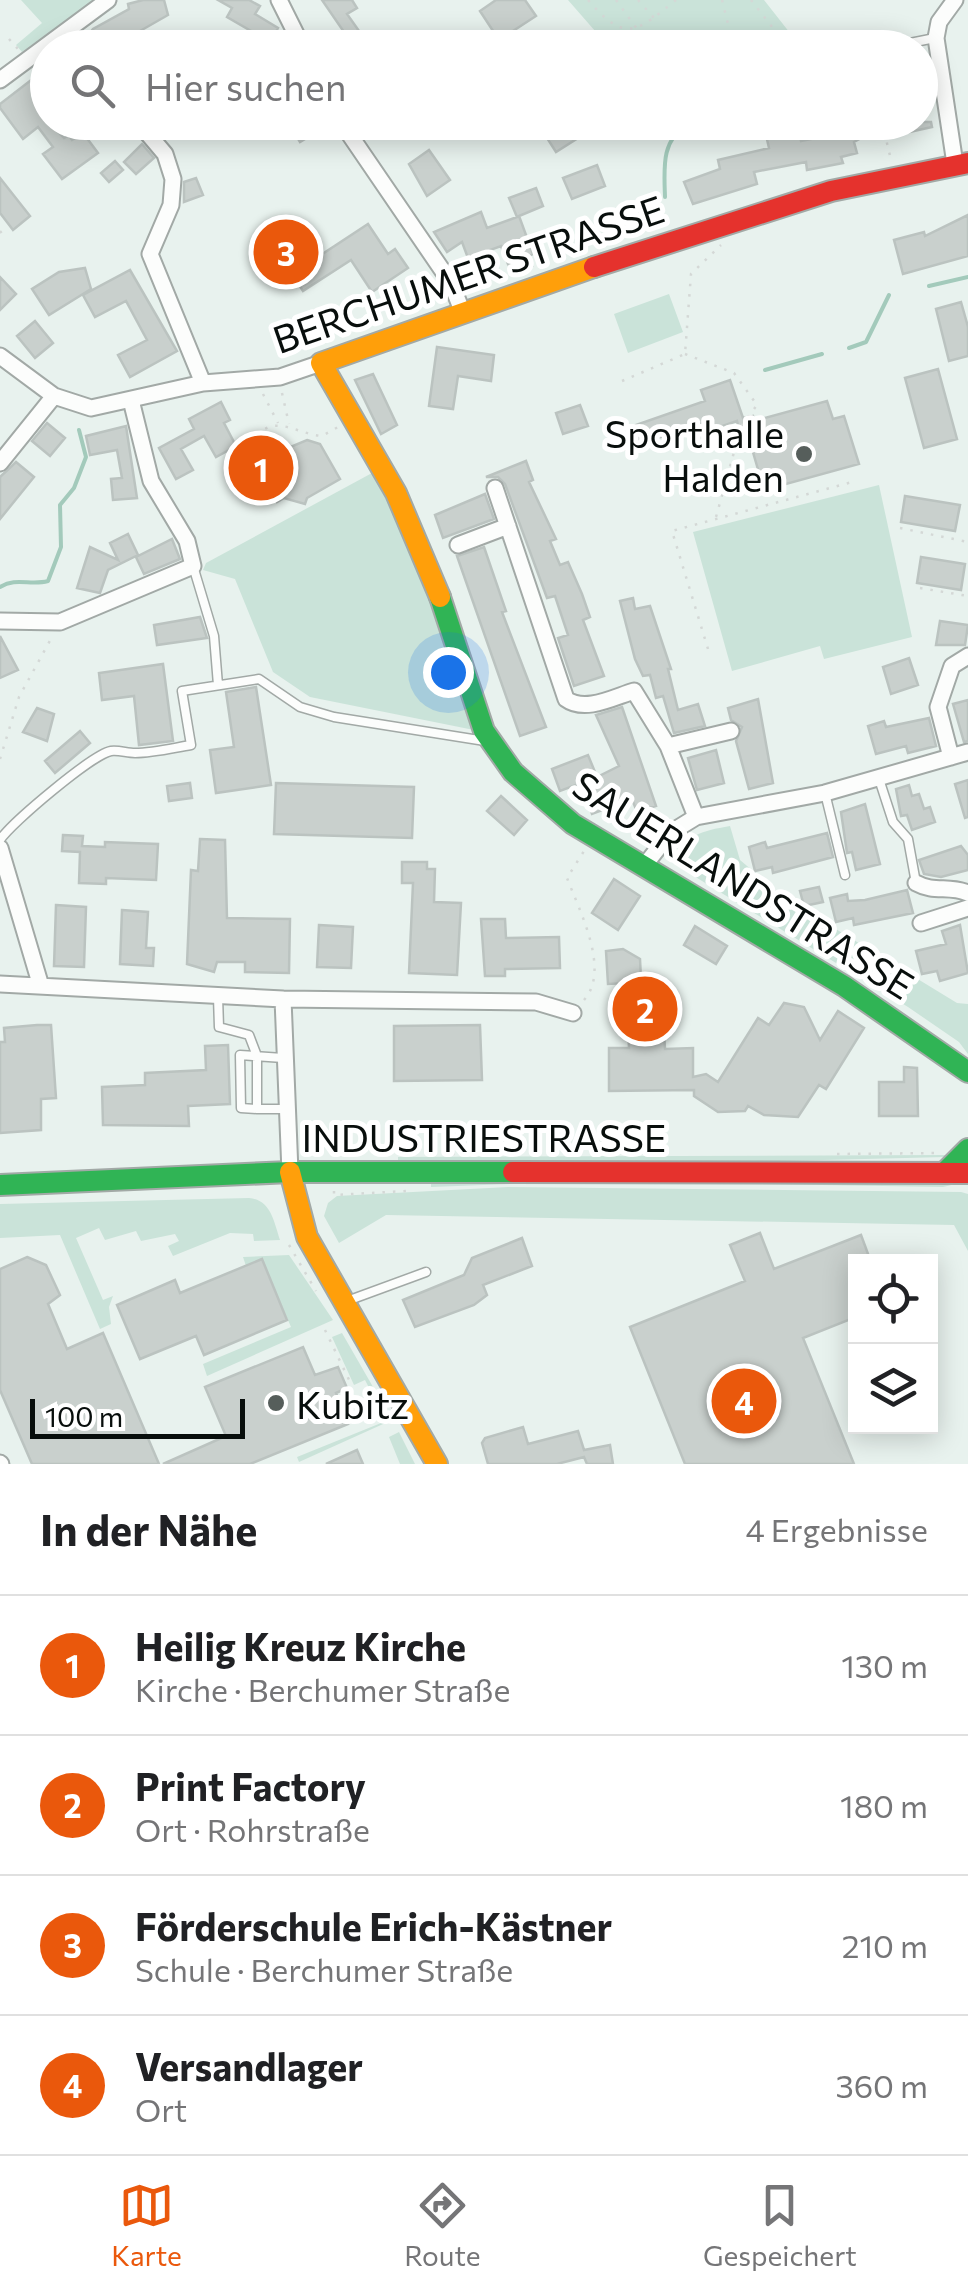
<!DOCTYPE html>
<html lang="de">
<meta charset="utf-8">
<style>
:root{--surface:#fff;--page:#f6f6f6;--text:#202124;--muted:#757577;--line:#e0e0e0;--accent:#ea580c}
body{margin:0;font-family:Commissioner,sans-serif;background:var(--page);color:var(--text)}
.controls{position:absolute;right:30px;bottom:30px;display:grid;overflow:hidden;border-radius:0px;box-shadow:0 5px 25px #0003}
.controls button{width:90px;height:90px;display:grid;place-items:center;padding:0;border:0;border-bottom:2px solid var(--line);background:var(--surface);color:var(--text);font:50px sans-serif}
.scale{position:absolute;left:30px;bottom:25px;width:215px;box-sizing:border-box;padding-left:10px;border:5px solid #080e0c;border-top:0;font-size:28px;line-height:35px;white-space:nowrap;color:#080e0c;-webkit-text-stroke:8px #fff;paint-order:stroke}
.you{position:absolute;left:448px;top:672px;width:35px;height:35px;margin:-25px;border:8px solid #fff;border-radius:50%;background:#1a73e8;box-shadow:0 0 0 15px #1a73e833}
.badge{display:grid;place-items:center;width:65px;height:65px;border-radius:50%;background:var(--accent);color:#fff;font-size:32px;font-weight:700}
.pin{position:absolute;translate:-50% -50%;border:5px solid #fff;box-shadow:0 2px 10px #0006}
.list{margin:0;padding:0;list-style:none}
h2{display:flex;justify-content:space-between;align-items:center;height:130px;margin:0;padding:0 40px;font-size:42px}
h2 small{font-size:32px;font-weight:400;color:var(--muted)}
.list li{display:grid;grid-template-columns:65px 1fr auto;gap:30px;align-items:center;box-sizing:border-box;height:140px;padding:0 40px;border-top:2px solid var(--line)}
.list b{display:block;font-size:38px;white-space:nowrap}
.list p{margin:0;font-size:32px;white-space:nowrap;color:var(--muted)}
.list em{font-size:32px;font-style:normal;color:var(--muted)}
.icon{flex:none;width:55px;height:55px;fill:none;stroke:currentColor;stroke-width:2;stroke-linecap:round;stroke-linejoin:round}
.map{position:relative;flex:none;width:968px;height:1464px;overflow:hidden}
.search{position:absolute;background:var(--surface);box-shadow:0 5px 25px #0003;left:30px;right:30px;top:30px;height:110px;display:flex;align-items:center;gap:25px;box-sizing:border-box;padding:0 35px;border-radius:55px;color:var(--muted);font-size:38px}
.sheet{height:690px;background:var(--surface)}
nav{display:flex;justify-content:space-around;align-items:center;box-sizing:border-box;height:140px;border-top:2px solid var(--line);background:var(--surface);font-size:28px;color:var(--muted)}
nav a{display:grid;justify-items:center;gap:5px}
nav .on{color:var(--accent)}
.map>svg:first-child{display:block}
.green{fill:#cae3d9}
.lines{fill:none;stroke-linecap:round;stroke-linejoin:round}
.stream{stroke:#a3cabb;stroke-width:4}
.building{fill:#c9d0cd;stroke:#bbc3c0;stroke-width:2.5}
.lane-casing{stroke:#a2a9a6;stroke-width:11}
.street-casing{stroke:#a2a9a6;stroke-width:19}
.fast-casing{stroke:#a2a9a6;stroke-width:24}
.slow-casing{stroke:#a2a9a6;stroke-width:24}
.jam-casing{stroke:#a2a9a6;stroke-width:24}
.path{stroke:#d4d8d6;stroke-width:2.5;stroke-dasharray:2.5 8;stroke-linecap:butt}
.lane{stroke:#fcfdfc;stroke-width:8}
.street{stroke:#fcfdfc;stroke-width:15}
.fast{stroke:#30b455;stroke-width:20}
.slow{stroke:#ff9f0a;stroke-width:20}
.jam{stroke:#e5322d;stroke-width:20}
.poi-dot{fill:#565e5b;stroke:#fff;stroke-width:4}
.labels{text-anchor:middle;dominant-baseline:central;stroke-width:10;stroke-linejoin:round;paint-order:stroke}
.street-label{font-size:38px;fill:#080e0c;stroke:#fff}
.poi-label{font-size:38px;fill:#080e0c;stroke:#fff;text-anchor:end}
</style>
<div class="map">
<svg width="968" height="1464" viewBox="0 0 968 1464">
<rect width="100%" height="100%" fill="#e8f2ee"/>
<!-- green -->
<path class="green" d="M 21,0 L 99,0 L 22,52 L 16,45 L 42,23 Z
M 568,0 L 764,0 L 801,47 L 609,47 Z
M 669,294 L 683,332 L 628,353 L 614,314 Z
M 372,473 L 420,561 L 474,730 L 310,697 L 273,672 L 235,579 L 203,570 L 206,563 Z
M 879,485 L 912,637 L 824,659 L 820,646 L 732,671 L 693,532 Z
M 730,826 L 740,860 L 785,898 L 957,1003 L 968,1004 L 968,1054 L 959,1042 L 908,1007 L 671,862 C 685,835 701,831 730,826 Z
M 398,1157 L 946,1155 L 946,1157 L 743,1162 L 398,1161 Z
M 525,1178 L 960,1183 L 943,1187 L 589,1181 L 431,1187 L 431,1183 Z
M 508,1187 L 961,1192 L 968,1194 L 968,1251 L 954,1225 L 386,1215 L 339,1243 L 324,1216 L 328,1203 L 337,1196 Z
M 249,1198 C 271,1200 274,1222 280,1240 L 254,1241 L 253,1234 L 230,1233 L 173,1256 L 168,1246 L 179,1241 L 175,1234 L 141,1241 L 136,1231 L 105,1240 L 99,1228 L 76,1238 L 103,1300 L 113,1296 L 109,1307 L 111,1324 L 100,1329 L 60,1235 L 0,1238 L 0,1204 Z
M 289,1255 L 333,1320 L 207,1376 L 203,1364 L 291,1327 L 262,1260 L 246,1266 L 243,1257 Z
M 342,1333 L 388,1413 L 383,1415 L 365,1380 L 354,1385 L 332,1337 Z
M 392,1420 L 299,1462 L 297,1457 L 386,1421 Z
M 399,1432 L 415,1464 L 400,1464 L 389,1437 Z"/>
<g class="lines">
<!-- stream -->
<path class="stream" d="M 665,197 C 664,166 661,142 688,122
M 929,286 L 968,277
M 849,348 L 866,342 L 889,295
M 765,370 L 822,354
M 0,587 C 16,577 31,586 48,581 L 61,547 L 60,505 L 74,488 L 86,457 L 79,430"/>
</g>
<!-- building -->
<path class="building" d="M 143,0 L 164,0 L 168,15 L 133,35 L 135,43 L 93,48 L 89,34 L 93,29 L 129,9 L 128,4 Z
M 218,0 L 249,0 L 260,6 L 255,14 L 278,28 L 273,37 L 290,48 L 242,48 L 251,31 L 227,17 L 232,8 Z
M 322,0 L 352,0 L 357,8 L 347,14 L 371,48 L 355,48 Z
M 496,0 L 525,0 L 536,16 L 499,40 L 480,11 Z
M 48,67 L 48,103 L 41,109 L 48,122 L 64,138 L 69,135 L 72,140 L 83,133 L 98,153 L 62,179 L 43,154 L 53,147 L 38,127 L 23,139 L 0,108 L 0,104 Z
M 288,122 L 313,122 L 318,131 L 300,142 Z
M 548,122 L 584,122 L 589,131 L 556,152 L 540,127 Z
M 763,122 L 797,126 L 801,141 L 836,134 L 834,122 L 868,122 L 870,133 L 854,142 L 857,153 L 841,157 L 843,163 L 807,170 L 806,162 L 754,172 L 757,184 L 693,204 L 684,182 L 720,169 L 718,160 L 769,148 Z
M 893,122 L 931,122 L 932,127 L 896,135 Z
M 142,144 L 154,158 L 136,174 L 124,162 Z
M 429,150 L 450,180 L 427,196 L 409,164 Z
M 115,161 L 123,170 L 109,182 L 101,173 Z
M 597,165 L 605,186 L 572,199 L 563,178 Z
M 0,178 L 30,216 L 13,230 L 0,213 Z
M 196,178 L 203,195 L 184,202 L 184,182 Z
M 536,188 L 543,206 L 519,216 L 533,254 L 528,256 L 532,266 L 517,272 L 513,262 L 508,264 L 501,246 L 468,258 L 462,242 L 447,252 L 434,232 L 481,212 L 487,228 L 517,217 L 509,198 Z
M 968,215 L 968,256 L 903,274 L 894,240 L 924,232 L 925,236 Z
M 368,224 L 388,254 L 395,249 L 408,268 L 372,292 L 351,260 L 303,291 L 292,274 Z
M 85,268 L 91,289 L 49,315 L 32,289 L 59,272 Z
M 130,270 L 177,351 L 130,377 L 118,355 L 147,340 L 126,301 L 95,317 L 83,295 Z
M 0,277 L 16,294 L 0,310 Z
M 961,302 L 968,327 L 968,356 L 949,361 L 936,309 Z
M 35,321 L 53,343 L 35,358 L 17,336 Z
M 437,347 L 494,355 L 491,381 L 458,376 L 453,409 L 429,406 Z
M 938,369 L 957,439 L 924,448 L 905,378 Z
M 373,374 L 397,425 L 381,434 L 355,380 Z
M 730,380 L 743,418 L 753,416 L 754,421 L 827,401 L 833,419 L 844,416 L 859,464 L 764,490 L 750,442 L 741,437 L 737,421 L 714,429 L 711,420 L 620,451 L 613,433 L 705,401 L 701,390 Z
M 221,402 L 230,420 L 224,423 L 236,446 L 216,457 L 204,436 L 181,449 L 193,470 L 176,479 L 159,448 L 194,429 L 189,419 Z
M 580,405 L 588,426 L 563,434 L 556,413 Z
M 47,423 L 65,438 L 50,456 L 32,441 Z
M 126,426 L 137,498 L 113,500 L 111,479 L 122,478 L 117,450 L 90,455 L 86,436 Z
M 307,440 L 320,444 L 340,479 L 307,498 L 305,504 L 284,498 L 277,502 L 251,455 L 275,441 L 281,451 Z
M 526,461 L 533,480 L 529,482 L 556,539 L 550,541 L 560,565 L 568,562 L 582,594 L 590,617 L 583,620 L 604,676 L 574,686 L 558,638 L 568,635 L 555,596 L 547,598 L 505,484 L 498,477 L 486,477 Z
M 16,462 L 34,477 L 0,519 L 0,477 Z
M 485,494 L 494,519 L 443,538 L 435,515 Z
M 905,496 L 960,505 L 955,531 L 901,522 Z
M 128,534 L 138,555 L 108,570 L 100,593 L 77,588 L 90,547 L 118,560 L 110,543 Z
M 172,539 L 180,559 L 144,574 L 136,557 Z
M 484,547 L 506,611 L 502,612 L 546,727 L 520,736 L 457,556 Z
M 921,557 L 965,564 L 961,590 L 917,583 Z
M 633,598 L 635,609 L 650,606 L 671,669 L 668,669 L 678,710 L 698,704 L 705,726 L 674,733 L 663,696 L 656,698 L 650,675 L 643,676 L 635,659 L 620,601 Z
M 200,617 L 207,638 L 157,645 L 154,625 Z
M 940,621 L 968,625 L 965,645 L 936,645 Z
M 0,636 L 18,670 L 0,678 Z
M 909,658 L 918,685 L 891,694 L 883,667 Z
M 163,664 L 173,741 L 139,745 L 134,696 L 102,700 L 99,673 Z
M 256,687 L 271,785 L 216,793 L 210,750 L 234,747 L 226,692 Z
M 758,699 L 773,783 L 749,789 L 736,741 L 742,727 L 731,720 L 728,708 Z
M 968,700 L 968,741 L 964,742 L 953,704 Z
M 622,707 L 656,806 L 637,812 L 632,799 L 592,814 L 581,783 L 560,791 L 552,769 L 588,755 L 597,777 L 619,766 L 596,715 Z
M 37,708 L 54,714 L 47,741 L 23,732 Z
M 929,718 L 936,746 L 908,753 L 906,746 L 876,754 L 868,726 L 884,721 L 886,727 Z
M 80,731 L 90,743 L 55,773 L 45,761 Z
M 716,750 L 724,783 L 697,790 L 688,758 Z
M 968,780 L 968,817 L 965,818 L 955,784 Z
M 190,783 L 192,798 L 169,801 L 167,786 Z
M 276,783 L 414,787 L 412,838 L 274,834 Z
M 909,785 L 912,796 L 919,794 L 924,809 L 930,807 L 935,822 L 912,830 L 907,815 L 901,816 L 896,789 Z
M 501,796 L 527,820 L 514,835 L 487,811 Z
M 865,804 L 880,864 L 856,870 L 852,852 L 847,853 L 841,812 Z
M 827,833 L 833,857 L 773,873 L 772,867 L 755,871 L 749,847 L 765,842 L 767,848 Z
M 63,835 L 83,836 L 82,846 L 105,847 L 105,842 L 158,844 L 156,880 L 106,878 L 106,884 L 79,883 L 80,852 L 62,851 Z
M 200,839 L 225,840 L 227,918 L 290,919 L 289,973 L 245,972 L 245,962 L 217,962 L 214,972 L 187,964 L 191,870 L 198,871 Z
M 961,846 L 968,855 L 968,870 L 941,877 L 924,874 L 919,860 Z
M 402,862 L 427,862 L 427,869 L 435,869 L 434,902 L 461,903 L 457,975 L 409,973 L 413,883 L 402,883 Z
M 614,879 L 640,896 L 618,930 L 592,913 Z
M 819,887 L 823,902 L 804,906 L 800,891 Z
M 907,890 L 913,913 L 854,925 L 853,918 L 836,922 L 830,898 L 847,894 L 848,901 L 865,900 Z
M 56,905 L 86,907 L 84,967 L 54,966 Z
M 122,910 L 148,912 L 146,948 L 154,948 L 153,966 L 120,964 Z
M 481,919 L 505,919 L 506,938 L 559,937 L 560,968 L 505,969 L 505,976 L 485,976 Z
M 319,925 L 353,927 L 351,968 L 317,967 Z
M 960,925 L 968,973 L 940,981 L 937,971 L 922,974 L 916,951 L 946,944 L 942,931 Z
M 695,926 L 727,946 L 716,964 L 684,945 Z
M 623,949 L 640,959 L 641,979 L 661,979 L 665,1049 L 693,1048 L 693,1077 L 706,1074 L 718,1082 L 758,1018 L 769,1025 L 784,1003 L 804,1007 L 820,1040 L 838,1011 L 864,1028 L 826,1089 L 819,1085 L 798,1117 L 764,1115 L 748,1106 L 745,1111 L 718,1112 L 694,1096 L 694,1090 L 609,1091 L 609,1048 L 629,1048 L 626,983 L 608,984 L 606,951 Z
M 37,1025 L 51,1025 L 56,1098 L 41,1099 L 41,1130 L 0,1133 L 0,1042 L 5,1042 L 4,1028 Z
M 480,1025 L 482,1080 L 394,1081 L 394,1026 Z
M 228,1045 L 230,1104 L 188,1106 L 189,1126 L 103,1125 L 102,1087 L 145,1085 L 145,1073 L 206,1070 L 205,1046 Z
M 904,1067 L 917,1068 L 918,1116 L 879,1116 L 879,1082 L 904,1082 Z
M 760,1233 L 774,1269 L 861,1235 L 871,1262 L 856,1262 L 856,1317 L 803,1338 L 854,1464 L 685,1464 L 630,1327 L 745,1281 L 730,1245 Z
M 522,1238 L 532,1266 L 483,1285 L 487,1295 L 474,1305 L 415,1327 L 403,1300 L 464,1275 L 472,1258 Z
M 27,1257 L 46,1265 L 60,1295 L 48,1304 L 67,1349 L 103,1333 L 159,1464 L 32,1464 L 0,1390 L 0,1269 Z
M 262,1259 L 287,1320 L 204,1355 L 196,1336 L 140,1359 L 117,1305 L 175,1280 L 180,1293 Z
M 303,1347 L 315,1375 L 338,1367 L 347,1388 L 336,1393 L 348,1424 L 250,1464 L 163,1464 L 226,1436 L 205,1387 Z
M 523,1427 L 528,1444 L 578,1431 L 584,1450 L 610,1445 L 613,1464 L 587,1464 L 584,1457 L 557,1464 L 488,1464 L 482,1443 L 485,1438 Z
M 357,1450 L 363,1464 L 326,1464 Z"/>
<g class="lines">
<defs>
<path id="lane" d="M 885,48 L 935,38
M 193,566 L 214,636 L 218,685
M 879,779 L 893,822 L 908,839 L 916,883
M 825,793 L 845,875
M 0,840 C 11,823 93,754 111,751 C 119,750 127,753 135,753 C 153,753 173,748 191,745 L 182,691 L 259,679 L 300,707 L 334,717 L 485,741
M 218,997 L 219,1027 L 249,1035 L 257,1056 L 257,1109 L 285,1109
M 257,1109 L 241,1108 L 240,1055 L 283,1058
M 347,1301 L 426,1272"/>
<path id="street" d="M 279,0 L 303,48
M 0,80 L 108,0
M 138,122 L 165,154 L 173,179 L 171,205 L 150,254 L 203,383
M 341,122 L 451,283 L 461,308
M 955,164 L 936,38 L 939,22 L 955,0
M 0,356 L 54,396 L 91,408 L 203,383 L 280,377 L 321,363
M 0,463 L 54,396
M 495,488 L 566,699 C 585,713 614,697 634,691 L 668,746 L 696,817
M 458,545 L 508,526
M 0,621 L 60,622 L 193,566 L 187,541 L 151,481 L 131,400
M 668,746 L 731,731
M 951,757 L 938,707 L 952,666 L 968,656
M 0,848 L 40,983
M 645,865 L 670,833 L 696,817 L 825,793 L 968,752
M 916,883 C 934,893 949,885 968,893
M 921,923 L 968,908
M 0,984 L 283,999
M 290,1172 L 283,999 L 536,1002 L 573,1013
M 0,1463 L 1,1464"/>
<path id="fast" d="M 440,597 L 484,731 L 513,772 L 573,824 L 844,986 L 968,1072
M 944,1173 L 968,1149
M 0,1185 L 290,1172 L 513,1172"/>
<path id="slow" d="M 440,597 L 396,493 L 321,363 L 594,267
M 290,1172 L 307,1237 L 437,1464"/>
<path id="jam" d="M 594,267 L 831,191 L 968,163
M 513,1172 L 968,1173"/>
</defs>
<!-- lane casing -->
<use href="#lane" class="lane-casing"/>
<!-- street casing -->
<use href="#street" class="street-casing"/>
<!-- fast casing -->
<use href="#fast" class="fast-casing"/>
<!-- slow casing -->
<use href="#slow" class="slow-casing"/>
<!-- jam casing -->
<use href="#jam" class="jam-casing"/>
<!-- path -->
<path class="path" d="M 588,0 C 626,44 636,32 676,0
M 616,0 L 651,48
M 638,0 L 654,18
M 722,0 L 730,32 L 729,48
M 751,0 L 787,46
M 9,39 L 18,49
M 882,122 L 891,160
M 0,231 L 4,236
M 685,354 L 734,373 L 757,405 L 741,427 L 716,517
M 622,381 L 685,354 L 691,274 L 721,245
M 282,393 L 289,424
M 263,394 L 278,423
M 245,485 L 249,477 L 248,454 C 266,405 293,434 322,436 L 338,427
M 900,528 L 968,542
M 920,588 L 968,596
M 708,649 L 672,531 L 852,482
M 0,759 L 19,697 L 52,637
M 584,1000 C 611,970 579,910 567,878 L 584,851
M 452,1154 L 479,1154
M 837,1154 L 939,1153
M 334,1191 L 334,1195 L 406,1191
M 289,1245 L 316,1291
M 325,1330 L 352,1386"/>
<!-- lane -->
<use href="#lane" class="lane"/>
<!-- street -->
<use href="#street" class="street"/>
<!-- fast -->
<use href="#fast" class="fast"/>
<!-- slow -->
<use href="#slow" class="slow"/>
<!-- jam -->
<use href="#jam" class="jam"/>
</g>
<!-- markers -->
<g class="poi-dot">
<circle cx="804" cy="454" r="10"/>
<circle cx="276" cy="1403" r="10"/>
</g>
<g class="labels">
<!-- street labels -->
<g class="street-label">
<text transform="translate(468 273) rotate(-19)">BERCHUMER STRASSE</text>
<text transform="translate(744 884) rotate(32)">SAUERLANDSTRASSE</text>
<text x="484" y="1136">INDUSTRIESTRASSE</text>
</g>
<!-- poi labels -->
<g class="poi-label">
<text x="784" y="432">Sporthalle<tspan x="784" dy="44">Halden</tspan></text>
<text x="296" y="1403" text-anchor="start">Kubitz</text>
</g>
</g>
</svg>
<div class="controls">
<button><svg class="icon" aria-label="locate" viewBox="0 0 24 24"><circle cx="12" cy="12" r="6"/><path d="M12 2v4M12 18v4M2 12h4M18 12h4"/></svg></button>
<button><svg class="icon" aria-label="layers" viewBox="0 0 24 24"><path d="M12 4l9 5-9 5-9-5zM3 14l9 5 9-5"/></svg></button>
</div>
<div class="scale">100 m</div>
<div class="you"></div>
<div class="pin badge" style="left:261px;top:468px">1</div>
<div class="pin badge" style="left:645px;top:1009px">2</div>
<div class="pin badge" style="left:286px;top:252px">3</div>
<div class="pin badge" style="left:744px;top:1401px">4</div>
<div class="search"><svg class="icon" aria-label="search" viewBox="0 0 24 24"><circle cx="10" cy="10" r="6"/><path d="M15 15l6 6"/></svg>Hier suchen</div>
</div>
<section class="sheet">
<h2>In der Nähe<small>4 Ergebnisse</small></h2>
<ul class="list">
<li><span class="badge">1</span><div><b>Heilig Kreuz Kirche</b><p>Kirche · Berchumer Straße</p></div><em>130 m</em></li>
<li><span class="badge">2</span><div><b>Print Factory</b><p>Ort · Rohrstraße</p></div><em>180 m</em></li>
<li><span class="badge">3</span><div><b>Förderschule Erich-Kästner</b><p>Schule · Berchumer Straße</p></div><em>210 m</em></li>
<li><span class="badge">4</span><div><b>Versandlager</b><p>Ort</p></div><em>360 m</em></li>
</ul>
</section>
<nav>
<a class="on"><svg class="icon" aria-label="map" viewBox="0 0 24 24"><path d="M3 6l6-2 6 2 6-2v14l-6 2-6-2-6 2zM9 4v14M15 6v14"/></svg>Karte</a>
<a><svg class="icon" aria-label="directions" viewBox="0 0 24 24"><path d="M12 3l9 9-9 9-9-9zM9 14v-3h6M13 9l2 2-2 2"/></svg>Route</a>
<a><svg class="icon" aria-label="saved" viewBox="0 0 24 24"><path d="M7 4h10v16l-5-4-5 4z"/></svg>Gespeichert</a>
</nav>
